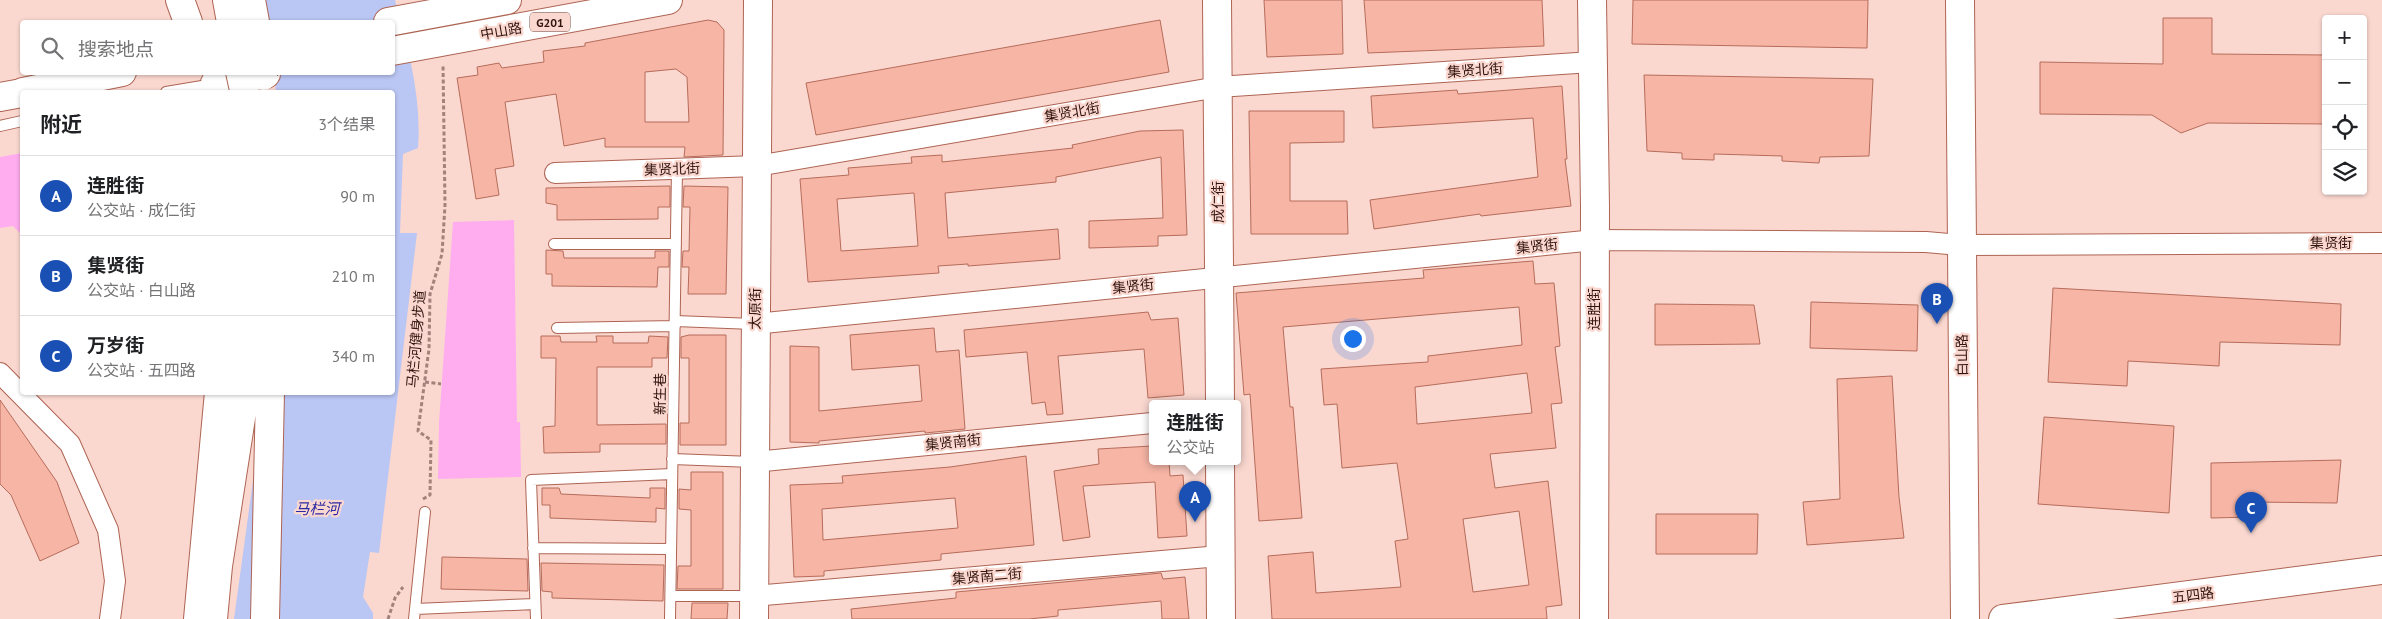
<!DOCTYPE html>
<html lang="zh">
<meta charset="utf-8">
<style>
:root{--surface:#fff;--page:#f6f6f6;--text:#202124;--muted:#757577;--line:#e0e0e0;--accent:#1e6674}
body{margin:0;font-family:"PT Sans","Noto Sans SC",sans-serif;background:var(--page);color:var(--text)}
.controls{position:absolute;right:15px;top:15px;display:grid;overflow:hidden;border-radius:5px;box-shadow:0 1px 4px #0004}
.controls button{width:45px;height:45px;display:grid;place-items:center;padding:0;border:0;border-bottom:1px solid var(--line);background:var(--surface);color:var(--text);font:25px sans-serif}
.you{position:absolute;left:1352px;top:338px;width:18px;height:18px;margin:-12px;border:4px solid #fff;border-radius:50%;background:#1a73e8;box-shadow:0 0 0 8px #1a73e833}
.badge{display:grid;place-items:center;width:32px;height:32px;border-radius:50%;background:var(--accent);color:#fff;font-size:16px;font-weight:700}
.pin{position:absolute;translate:-50% -41px;filter:drop-shadow(0 1px 2px #0008)}
.pin::after{content:'';position:absolute;top:26px;width:18px;height:15px;background:inherit;clip-path:polygon(0 0,100% 0,50% 100%)}
.popup{position:absolute;left:1149px;top:400px;width:92px;height:65px;box-sizing:border-box;display:grid;place-content:center;border-radius:5px;background:var(--surface);filter:drop-shadow(0 1px 4px #0005);font-size:16px;white-space:nowrap;color:var(--muted)}
.popup b{font-size:19px;color:var(--text)}
.popup::after{content:'';position:absolute;left:50%;top:100%;margin-left:-10px;border:10px solid transparent;border-top-color:var(--surface)}
.list{margin:0;padding:0;list-style:none}
h2{display:flex;justify-content:space-between;align-items:center;height:65px;margin:0;padding:0 20px;font-size:21px}
h2 small{font-size:16px;font-weight:400;color:var(--muted)}
.list li{display:grid;grid-template-columns:32px 1fr auto;gap:15px;align-items:center;box-sizing:border-box;height:80px;padding:0 20px;border-top:1px solid var(--line)}
.list b{display:block;font-size:19px;white-space:nowrap}
.list p{margin:0;font-size:16px;white-space:nowrap;color:var(--muted)}
.list em{font-size:16px;font-style:normal;color:var(--muted)}
.icon{flex:none;width:28px;height:28px;fill:none;stroke:currentColor;stroke-width:2;stroke-linecap:round;stroke-linejoin:round}
.map{position:relative;flex:none;width:2382px;height:619px;overflow:hidden}
.search{position:absolute;background:var(--surface);box-shadow:0 1px 4px #0004;left:20px;top:20px;width:375px;height:55px;display:flex;align-items:center;gap:12px;box-sizing:border-box;padding:0 18px;border-radius:5px;color:var(--muted);font-size:19px}
.panel{position:absolute;background:var(--surface);box-shadow:0 1px 4px #0004;left:20px;top:90px;width:375px;height:305px;border-radius:5px}
.map>svg:first-child{display:block}
.green{fill:#ffadef}
.water{fill:#bac6f3}
.building{fill:#f6b5a5;stroke:#b76c5b;fill-rule:evenodd}
.lines{fill:none;stroke-linecap:round;stroke-linejoin:round}
.lane-casing{stroke:#ae6453;stroke-width:12}
.street-casing{stroke:#ae6453;stroke-width:22}
.secondary-casing{stroke:#ae6453;stroke-width:30}
.highway-casing{stroke:#ae6453;stroke-width:30}
.path{stroke:#a2827b;stroke-width:3;stroke-dasharray:4 2.5;stroke-linecap:butt}
.lane{stroke:#fff;stroke-width:10}
.street{stroke:#fff;stroke-width:20}
.secondary{stroke:#fff;stroke-width:28}
.highway{stroke:#fff;stroke-width:28}
.highway-bridge-casing{stroke:#ae6453;stroke-width:30;stroke-linecap:butt}
.highway-bridge{stroke:#fff;stroke-width:28}
.labels{text-anchor:middle;dominant-baseline:central;stroke-width:4.5;stroke-linejoin:round;paint-order:stroke}
.shield{fill:#fad8d0;stroke:#6e4f48;stroke-width:1}
.shield-label{font-size:12px;font-weight:bold;fill:#32140e}
.street-label{font-size:14px;fill:#32140e;stroke:#fad8d0}
.water-label{font-size:15px;font-style:italic;fill:#2b28a4;stroke:#fad8d0}
</style>
<div class="map">
<svg width="2382" height="619" viewBox="0 0 2382 619">
<rect width="100%" height="100%" fill="#fad8d0"/>
<!-- green -->
<path class="green" d="M 22,153 L 22,235 L 13,226 L 0,228 L 0,157 Z
M 514,220 L 517,422 L 520,422 L 521,477 L 438,479 L 439,423 L 453,222 Z"/>
<!-- water -->
<path class="water" d="M 262,0 L 395,0 C 408,48 422,98 418,148 L 403,154 L 400,233 L 417,233 L 379,553 L 370,552 L 363,597 L 373,613 L 373,619 L 234,619 L 265,393 L 392,392 L 392,92 L 276,92 L 274,73 L 392,72 L 392,22 L 266,22 Z"/>
<!-- building -->
<path class="building" d="M 1264,0 L 1342,0 L 1343,54 L 1267,57 Z
M 1364,0 L 1542,0 L 1544,46 L 1368,53 Z
M 1633,0 L 1868,0 L 1867,48 L 1632,44 Z
M 2163,18 L 2212,18 L 2212,54 L 2326,55 L 2326,124 L 2208,123 L 2181,133 L 2152,115 L 2040,114 L 2040,62 L 2163,64 Z
M 708,20 L 717,22 L 724,30 L 723,155 L 684,157 L 685,147 L 605,147 L 605,138 L 564,146 L 556,94 L 505,102 L 514,166 L 495,169 L 499,195 L 476,199 L 457,78 L 478,75 L 477,67 L 499,63 L 502,68 L 544,62 L 543,51 L 585,46 L 585,43 ZM 676,69 L 687,77 L 689,122 L 645,122 L 645,72 Z
M 1160,20 L 1169,72 L 816,135 L 806,83 Z
M 1644,75 L 1873,79 L 1869,156 L 1820,157 L 1819,163 L 1782,161 L 1782,156 L 1714,154 L 1714,160 L 1682,159 L 1682,153 L 1647,151 Z
M 1562,86 L 1567,159 L 1565,159 L 1571,206 L 1481,216 L 1480,214 L 1374,229 L 1370,200 L 1538,177 L 1533,118 L 1373,128 L 1371,96 L 1457,90 L 1458,94 Z
M 1249,111 L 1344,111 L 1344,142 L 1290,143 L 1290,201 L 1347,201 L 1348,234 L 1251,234 Z
M 1183,130 L 1187,235 L 1158,236 L 1158,246 L 1089,248 L 1089,221 L 1163,218 L 1161,157 L 1056,177 L 1056,182 L 945,193 L 948,238 L 1058,229 L 1060,259 L 968,266 L 968,264 L 938,266 L 939,273 L 808,282 L 800,179 L 849,175 L 848,168 L 912,163 L 911,157 L 942,155 L 942,162 L 1073,148 L 1072,145 L 1140,131 ZM 914,193 L 918,246 L 841,251 L 837,199 Z
M 670,186 L 670,207 L 658,207 L 658,219 L 557,220 L 557,205 L 546,203 L 546,188 Z
M 684,186 L 728,187 L 726,294 L 688,294 L 689,267 L 682,267 L 683,251 L 689,251 L 690,207 L 683,207 Z
M 546,250 L 563,251 L 564,258 L 655,258 L 655,251 L 669,251 L 669,267 L 658,267 L 657,287 L 552,286 L 552,274 L 546,274 Z
M 1533,261 L 1535,284 L 1554,283 L 1560,346 L 1555,347 L 1562,403 L 1551,404 L 1556,448 L 1490,454 L 1495,488 L 1548,481 L 1562,605 L 1546,607 L 1547,619 L 1272,619 L 1268,556 L 1313,552 L 1316,593 L 1401,587 L 1395,541 L 1408,539 L 1397,463 L 1342,468 L 1337,404 L 1324,405 L 1321,369 L 1428,362 L 1428,356 L 1522,345 L 1519,307 L 1283,327 L 1290,407 L 1293,407 L 1302,518 L 1259,521 L 1250,394 L 1244,395 L 1236,293 L 1424,278 L 1423,270 ZM 1527,373 L 1532,413 L 1417,424 L 1415,387 ZM 1519,511 L 1529,585 L 1473,592 L 1463,519 Z
M 2053,288 L 2341,304 L 2340,345 L 2220,342 L 2219,366 L 2128,361 L 2127,386 L 2048,382 Z
M 1811,302 L 1918,305 L 1917,351 L 1810,348 Z
M 1655,304 L 1754,305 L 1760,344 L 1655,345 Z
M 1148,312 L 1151,320 L 1178,318 L 1184,395 L 1148,398 L 1144,349 L 1058,356 L 1063,414 L 1047,415 L 1045,402 L 1032,404 L 1027,352 L 966,357 L 964,330 Z
M 934,328 L 936,352 L 959,350 L 965,429 L 925,433 L 925,431 L 819,441 L 819,443 L 790,442 L 790,346 L 819,347 L 819,411 L 922,401 L 919,365 L 852,370 L 850,335 Z
M 689,335 L 726,335 L 726,445 L 680,445 L 680,423 L 689,423 L 689,358 L 681,358 L 681,337 Z
M 541,336 L 560,336 L 561,342 L 597,342 L 596,336 L 613,336 L 613,343 L 648,343 L 649,336 L 668,337 L 667,358 L 652,358 L 652,367 L 597,367 L 597,425 L 666,424 L 666,444 L 600,444 L 600,452 L 544,453 L 543,427 L 555,426 L 556,358 L 541,358 Z
M 1892,376 L 1899,497 L 1904,538 L 1807,545 L 1803,502 L 1840,499 L 1837,379 Z
M 0,400 L 57,482 L 79,543 L 40,561 L 11,495 L 0,484 Z
M 2044,417 L 2174,426 L 2169,513 L 2038,504 Z
M 1152,446 L 1152,461 L 1169,461 L 1170,476 L 1183,475 L 1187,536 L 1158,538 L 1155,482 L 1083,486 L 1090,537 L 1063,541 L 1054,471 L 1099,464 L 1098,449 Z
M 1026,456 L 1034,545 L 941,554 L 941,560 L 824,571 L 824,576 L 794,577 L 790,485 L 843,483 L 842,476 L 950,467 ZM 955,498 L 958,528 L 823,540 L 822,509 Z
M 2341,460 L 2337,503 L 2253,502 L 2253,517 L 2211,518 L 2211,463 Z
M 691,472 L 723,472 L 723,589 L 677,589 L 678,566 L 691,566 L 691,510 L 679,509 L 679,489 L 691,490 Z
M 542,488 L 559,488 L 561,494 L 650,498 L 650,488 L 665,488 L 665,509 L 656,508 L 656,522 L 550,518 L 550,505 L 542,505 Z
M 1656,514 L 1758,514 L 1757,554 L 1656,554 Z
M 442,557 L 527,559 L 528,591 L 441,589 Z
M 541,563 L 664,565 L 663,601 L 552,598 L 552,592 L 542,591 Z
M 1161,573 L 1163,579 L 1185,577 L 1189,619 L 1162,619 L 1161,601 L 1058,610 L 1058,616 L 1029,619 L 852,619 L 851,609 L 956,598 L 956,592 Z
M 692,603 L 728,603 L 727,619 L 691,619 Z"/>
<g class="lines">
<defs>
<path id="lane" d="M 166,92 L 214,84
M 0,126 L 22,121
M 554,244 L 676,244
M 675,321 L 754,324
M 557,328 L 675,326
M 672,459 L 753,462
M 533,548 L 671,549
M 671,596 L 753,596
M 415,609 L 535,604
M 414,619 L 425,512
M 536,619 L 531,480 L 672,474
M 670,619 L 677,169"/>
<path id="street" d="M 555,173 L 757,166 L 1218,87 L 1592,62
M 754,324 L 1595,240 L 1926,242 L 1960,245 L 2382,243
M 0,373 L 70,444 L 108,530 L 115,581 L 110,619
M 754,462 L 1152,423
M 754,596 L 1220,556"/>
<path id="secondary" d="M 180,0 L 188,22
M 1217,0 L 1220,403
M 1592,0 L 1595,207 L 1594,619
M 1960,0 L 1965,619
M 1220,461 L 1221,619
M 198,619 L 219,392
M 754,619 L 758,0
M 2003,619 L 2382,570"/>
<path id="highway" d="M 227,0 L 231,22
M 251,0 L 255,22
M 388,22 L 507,0
M 392,51 L 668,0
M 215,83 L 266,74
M 23,92 L 122,72
M 0,97 L 22,93
M 213,619 L 218,566 L 245,392
M 265,619 L 270,392"/>
</defs>
<!-- lane casing -->
<use href="#lane" class="lane-casing"/>
<!-- street casing -->
<use href="#street" class="street-casing"/>
<!-- secondary casing -->
<use href="#secondary" class="secondary-casing"/>
<!-- highway casing -->
<use href="#highway" class="highway-casing"/>
<!-- path -->
<path class="path" d="M 425,382 L 441,384
M 423,499 L 430,495 L 431,440 L 418,431 L 429,349 L 430,294 L 442,254 L 445,205 L 443,64
M 388,619 L 395,598 L 403,587"/>
<!-- lane -->
<use href="#lane" class="lane"/>
<!-- street -->
<use href="#street" class="street"/>
<!-- secondary -->
<use href="#secondary" class="secondary"/>
<!-- highway -->
<use href="#highway" class="highway"/>
<defs>
<path id="highway-bridge" d="M 240,72 L 244,90
M 263,72 L 263,76"/>
</defs>
<!-- highway-bridge casing -->
<use href="#highway-bridge" class="highway-bridge-casing"/>
<!-- highway-bridge -->
<use href="#highway-bridge" class="highway-bridge"/>
</g>
<g class="labels">
<!-- shield labels -->
<rect class="shield" x="530" y="12.5" width="40" height="19" rx="4"/>
<g class="shield-label">
<text x="550" y="22">G201</text>
</g>
<!-- street labels -->
<g class="street-label">
<text transform="translate(501 31) rotate(-10)">中山路</text>
<text transform="translate(1475 70) rotate(-4)">集贤北街</text>
<text transform="translate(1072 112) rotate(-10)">集贤北街</text>
<text transform="translate(672 169) rotate(-2)">集贤北街</text>
<text transform="translate(1218 202) rotate(-90)">成仁街</text>
<text x="2331" y="243">集贤街</text>
<text transform="translate(1537 246) rotate(-6)">集贤街</text>
<text transform="translate(1133 286) rotate(-6)">集贤街</text>
<text transform="translate(755 309) rotate(-89)">太原街</text>
<text transform="translate(1594 309) rotate(-90)">连胜街</text>
<text transform="translate(416 339) rotate(-85)">马栏河健身步道</text>
<text transform="translate(1962 355) rotate(-91)">白山路</text>
<text transform="translate(660 394) rotate(-89)">新生巷</text>
<text transform="translate(953 442) rotate(-6)">集贤南街</text>
<text transform="translate(987 576) rotate(-5)">集贤南二街</text>
<text transform="translate(2193 595) rotate(-7)">五四路</text>
</g>
<!-- water labels -->
<g class="water-label">
<text x="317" y="508">马栏河</text>
</g>
</g>
</svg>
<div class="controls">
<button>+</button>
<button>−</button>
<button><svg class="icon" aria-label="locate" viewBox="0 0 24 24"><circle cx="12" cy="12" r="6"/><path d="M12 2v4M12 18v4M2 12h4M18 12h4"/></svg></button>
<button><svg class="icon" aria-label="layers" viewBox="0 0 24 24"><path d="M12 4l9 5-9 5-9-5zM3 14l9 5 9-5"/></svg></button>
</div>
<div class="you"></div>
<div class="pin badge" style="left:1195px;top:522px;background:#1a4fb4">A</div>
<div class="popup"><b>连胜街</b>公交站</div>
<div class="pin badge" style="left:1937px;top:324px;background:#1a4fb4">B</div>
<div class="pin badge" style="left:2251px;top:533px;background:#1a4fb4">C</div>
<div class="search"><svg class="icon" aria-label="search" viewBox="0 0 24 24"><circle cx="10" cy="10" r="6"/><path d="M15 15l6 6"/></svg>搜索地点</div>
<section class="panel">
<h2>附近<small>3个结果</small></h2>
<ul class="list">
<li><span class="badge" style="background:#1a4fb4">A</span><div><b>连胜街</b><p>公交站 · 成仁街</p></div><em>90 m</em></li>
<li><span class="badge" style="background:#1a4fb4">B</span><div><b>集贤街</b><p>公交站 · 白山路</p></div><em>210 m</em></li>
<li><span class="badge" style="background:#1a4fb4">C</span><div><b>万岁街</b><p>公交站 · 五四路</p></div><em>340 m</em></li>
</ul>
</section>
</div>
